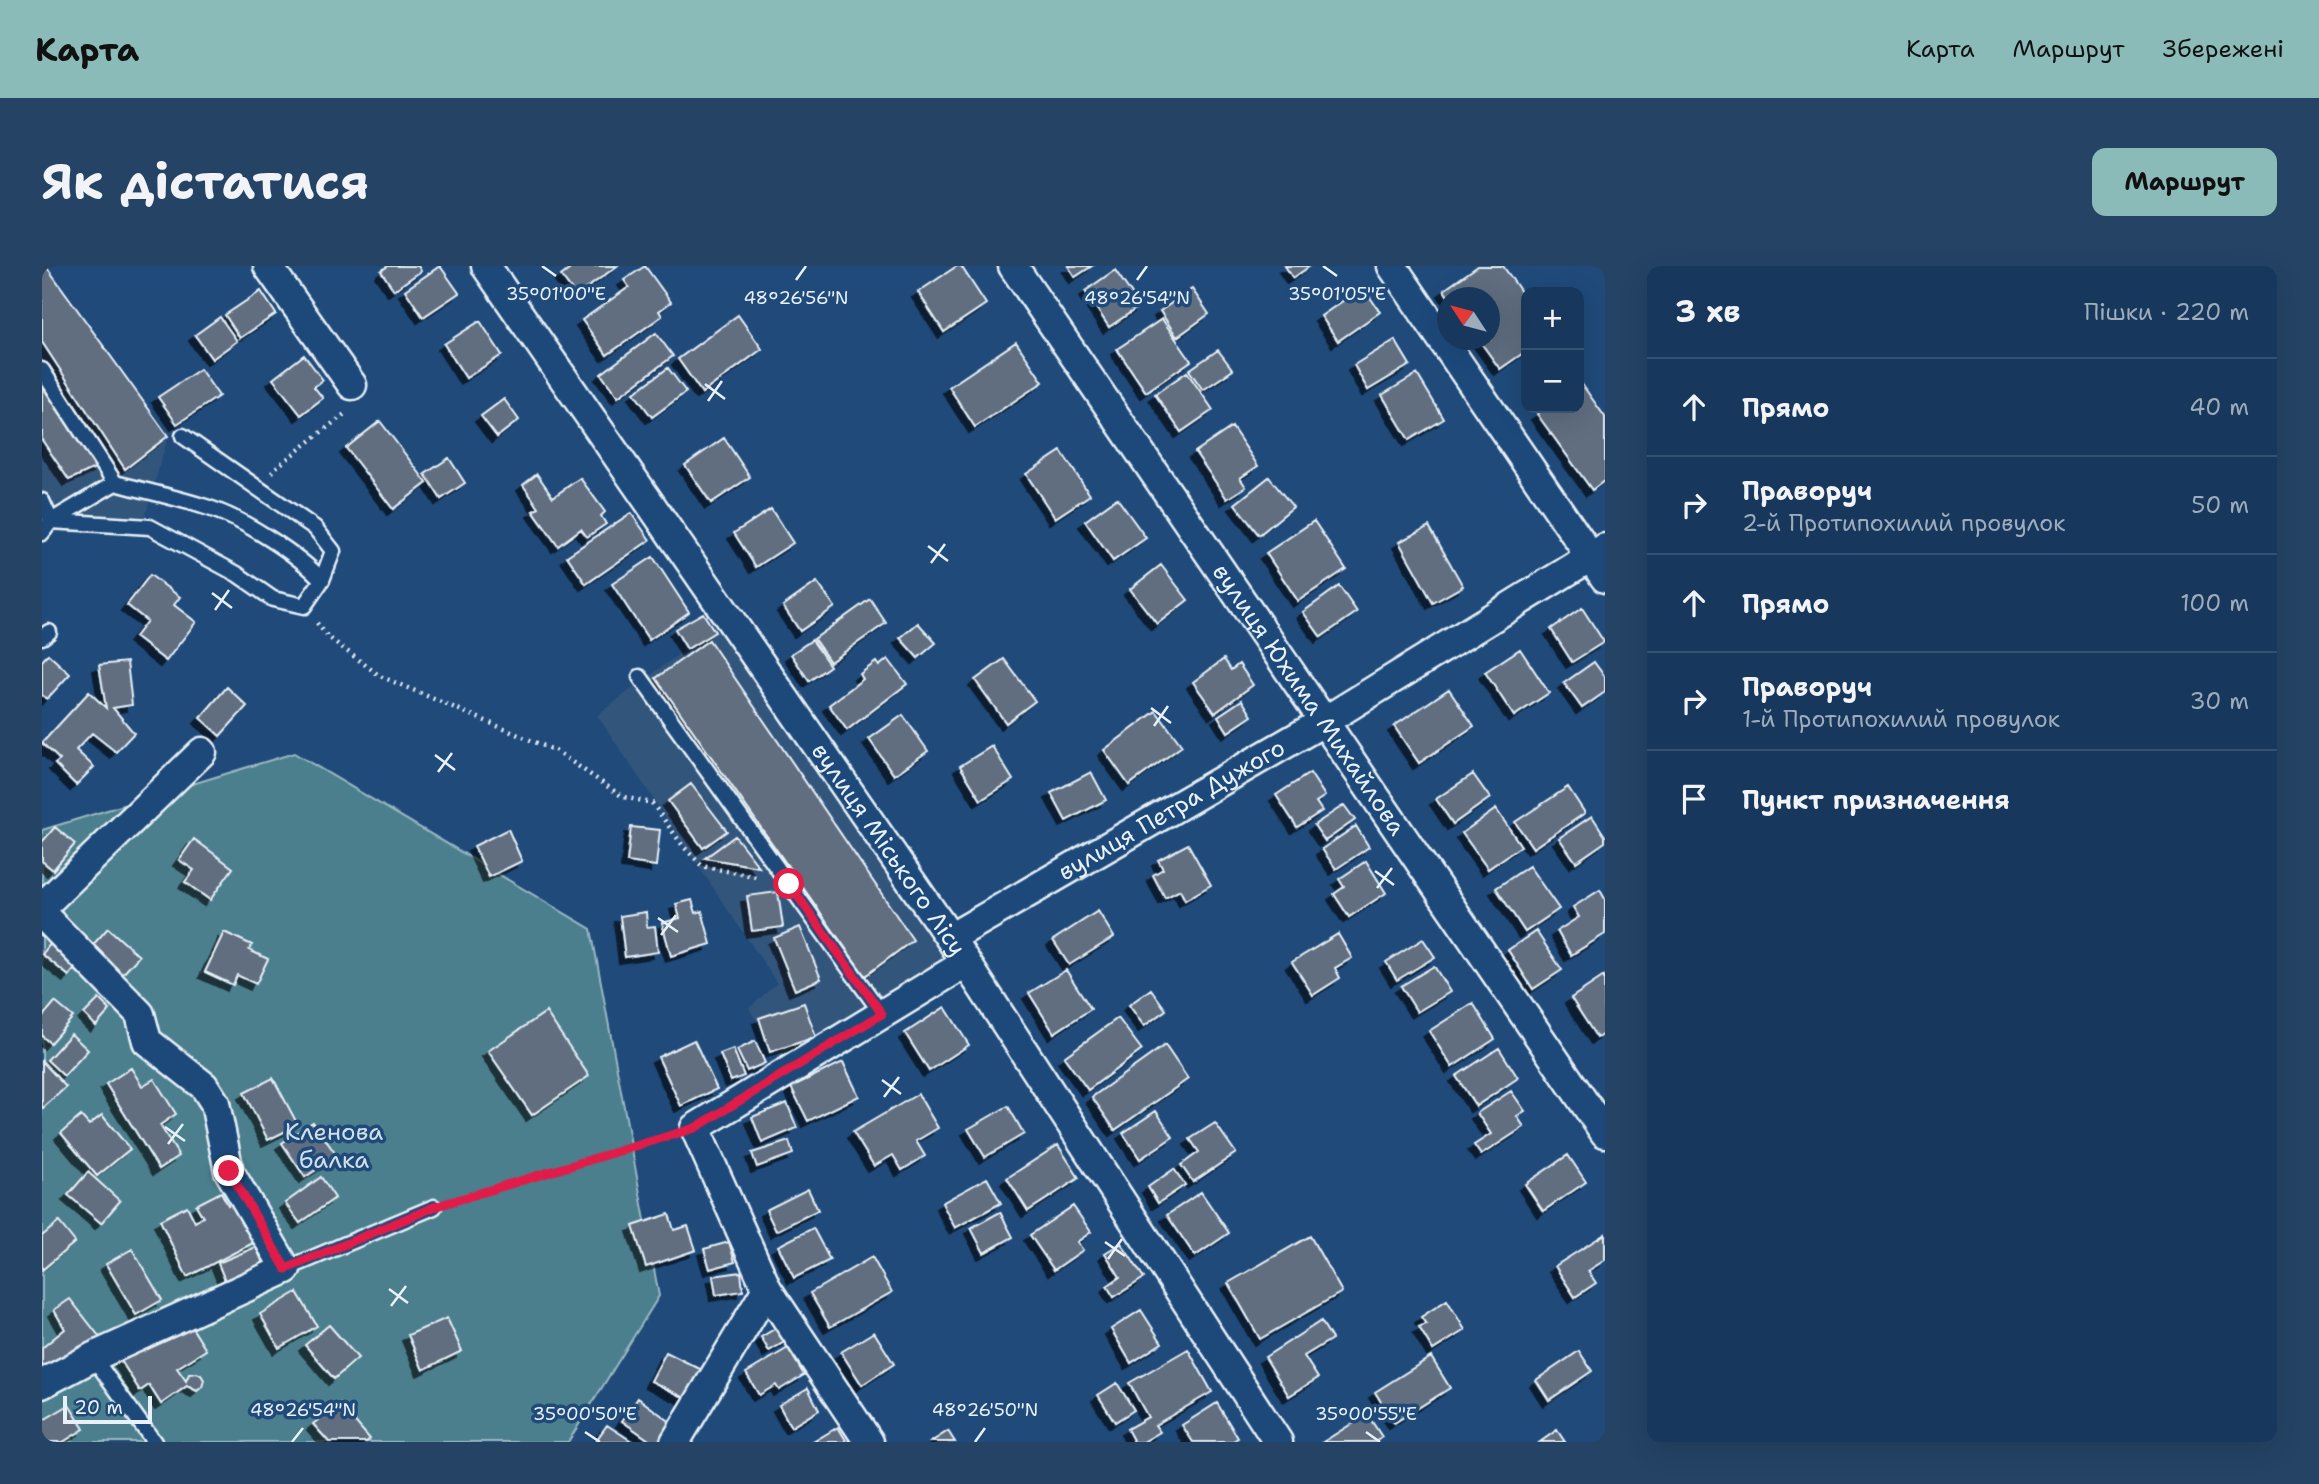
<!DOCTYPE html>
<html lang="uk">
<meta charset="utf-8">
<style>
:root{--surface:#17385c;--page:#244365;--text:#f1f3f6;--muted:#9eacbb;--line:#365272;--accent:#8bbbb9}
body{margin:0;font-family:"Shantell Sans",sans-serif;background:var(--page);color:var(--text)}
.controls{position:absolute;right:21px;top:21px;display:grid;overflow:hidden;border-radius:14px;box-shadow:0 7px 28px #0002}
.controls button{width:63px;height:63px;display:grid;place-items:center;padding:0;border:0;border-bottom:2px solid var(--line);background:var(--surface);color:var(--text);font:35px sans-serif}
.compass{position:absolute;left:1395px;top:21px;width:63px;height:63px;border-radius:50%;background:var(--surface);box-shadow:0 7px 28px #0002;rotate:306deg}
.scale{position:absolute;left:21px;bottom:18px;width:89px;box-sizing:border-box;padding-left:7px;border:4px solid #e8f1f8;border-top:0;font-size:19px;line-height:24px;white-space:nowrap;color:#e8f1f8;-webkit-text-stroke:5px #1f4a7a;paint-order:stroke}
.stop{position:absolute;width:21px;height:21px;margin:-16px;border:5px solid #e11d48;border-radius:50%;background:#fff}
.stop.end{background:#e11d48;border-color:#fff;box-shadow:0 2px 7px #0008}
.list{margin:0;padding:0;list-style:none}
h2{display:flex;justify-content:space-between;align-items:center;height:91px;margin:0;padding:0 28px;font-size:30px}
h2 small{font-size:23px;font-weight:400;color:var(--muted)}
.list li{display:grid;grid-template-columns:46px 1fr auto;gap:21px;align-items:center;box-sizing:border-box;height:98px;padding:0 28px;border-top:2px solid var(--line)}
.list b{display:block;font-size:26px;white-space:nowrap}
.list p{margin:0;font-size:23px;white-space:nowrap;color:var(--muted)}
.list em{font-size:23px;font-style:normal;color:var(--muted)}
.icon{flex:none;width:38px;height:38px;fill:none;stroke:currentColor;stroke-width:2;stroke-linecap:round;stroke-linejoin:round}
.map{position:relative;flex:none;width:1563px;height:1176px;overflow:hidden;border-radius:14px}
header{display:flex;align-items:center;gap:42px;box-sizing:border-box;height:98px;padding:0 35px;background:var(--accent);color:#111}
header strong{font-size:33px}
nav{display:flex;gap:38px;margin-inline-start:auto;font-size:24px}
.intro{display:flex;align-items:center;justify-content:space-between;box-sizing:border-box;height:168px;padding:0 42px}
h1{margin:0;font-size:49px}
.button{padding:18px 32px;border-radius:14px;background:var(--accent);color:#111;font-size:24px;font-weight:700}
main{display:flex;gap:42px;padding:0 42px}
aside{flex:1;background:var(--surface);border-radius:14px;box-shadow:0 7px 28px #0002}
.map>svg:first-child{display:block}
.built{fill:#33557c}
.green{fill:#4b7f8d;stroke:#9ab8c2;stroke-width:2}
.building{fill:#616e80;stroke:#e8f1f8;stroke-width:2;filter:url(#shadow)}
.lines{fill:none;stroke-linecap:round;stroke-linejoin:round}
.service-casing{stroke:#e8f1f8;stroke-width:19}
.minor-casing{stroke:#e8f1f8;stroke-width:33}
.path{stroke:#e8f1f8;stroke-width:4.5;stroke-dasharray:2 5;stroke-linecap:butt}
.service{stroke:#1f4a7a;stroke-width:14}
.minor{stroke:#1f4a7a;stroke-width:28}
.route{stroke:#e11d48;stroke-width:9}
.ticks{fill:none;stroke:#e8f1f8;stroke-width:2.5}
.labels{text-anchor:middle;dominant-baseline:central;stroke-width:7;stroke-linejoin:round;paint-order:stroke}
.street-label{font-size:24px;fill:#e8f1f8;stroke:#1f4a7a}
.park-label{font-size:24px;fill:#d0e0e8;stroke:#1f4a7a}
.ticks-label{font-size:18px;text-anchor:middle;fill:#e8f1f8;stroke:#1f4a7a;stroke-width:7;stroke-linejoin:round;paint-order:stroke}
</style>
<header>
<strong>Карта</strong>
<nav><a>Карта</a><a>Маршрут</a><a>Збережені</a></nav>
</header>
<div class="intro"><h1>Як дістатися</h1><a class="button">Маршрут</a></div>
<main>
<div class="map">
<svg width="1563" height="1176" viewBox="0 0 1563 1176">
<defs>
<filter id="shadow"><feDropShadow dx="-6" dy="6" stdDeviation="0" flood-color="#0009"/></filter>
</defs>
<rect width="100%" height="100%" fill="#1f4a7a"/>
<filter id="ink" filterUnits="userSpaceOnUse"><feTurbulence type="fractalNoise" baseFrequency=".0143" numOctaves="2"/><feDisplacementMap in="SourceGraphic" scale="14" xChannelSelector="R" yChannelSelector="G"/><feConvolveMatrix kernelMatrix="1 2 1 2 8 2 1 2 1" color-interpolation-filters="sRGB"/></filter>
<g filter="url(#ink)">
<!-- built -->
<path class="built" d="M 0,0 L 4,0 L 126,170 L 98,268 L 0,266 Z
M 680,356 L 903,691 L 738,795 L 707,742 L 735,717 L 555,449 Z"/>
<!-- green -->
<path class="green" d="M 252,487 L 549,663 L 617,1030 L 526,1176 L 0,1176 L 0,564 Z"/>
<!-- building -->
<path class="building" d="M 0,0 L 4,0 L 126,170 L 83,203 L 0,76 Z
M 346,0 L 376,0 L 379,5 L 352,24 L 339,5 Z
M 398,0 L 417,27 L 381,51 L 363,24 Z
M 532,0 L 575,0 L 534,30 L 519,10 Z
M 603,0 L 629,36 L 617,45 L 620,50 L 565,89 L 540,54 L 587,21 L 582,14 Z
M 915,0 L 919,0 L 944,38 L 902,66 L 876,26 Z
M 1026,0 L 1050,0 L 1033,11 Z
M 1243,0 L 1268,0 L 1251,12 Z
M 1436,0 L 1461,0 L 1484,33 L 1484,85 L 1458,103 L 1437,74 L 1448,74 L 1448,32 L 1407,32 L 1402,24 Z
M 1073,4 L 1098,40 L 1067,61 L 1043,25 Z
M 1321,21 L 1338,46 L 1296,75 L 1279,50 Z
M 1150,23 L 1167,48 L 1135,71 L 1118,45 Z
M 219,25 L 234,48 L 198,72 L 183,49 Z
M 696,49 L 720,83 L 660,127 L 636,93 Z
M 178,51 L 195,75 L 170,93 L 153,69 Z
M 1120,53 L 1149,95 L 1104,126 L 1075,83 Z
M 438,55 L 460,89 L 424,112 L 402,78 Z
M 614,67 L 631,90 L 576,131 L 559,108 Z
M 1353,74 L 1368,99 L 1326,124 L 1312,99 Z
M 974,76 L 1001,116 L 933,161 L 907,121 Z
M 1176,84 L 1191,104 L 1161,124 L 1147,104 Z
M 262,89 L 281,114 L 272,121 L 281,132 L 259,149 L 231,113 Z
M 626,102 L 644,126 L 610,151 L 592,127 Z
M 158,103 L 177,130 L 135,158 L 116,131 Z
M 1145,106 L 1171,144 L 1139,166 L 1113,128 Z
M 1375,108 L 1402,153 L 1367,174 L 1340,129 Z
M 0,115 L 57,200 L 27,214 L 0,174 Z
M 1539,117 L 1563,151 L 1563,214 L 1550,224 L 1495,148 L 1504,142 L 1537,142 L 1537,118 Z
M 462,133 L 477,154 L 455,171 L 439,150 Z
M 338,155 L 385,217 L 351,243 L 304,182 Z
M 1190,161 L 1216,200 L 1198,212 L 1204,221 L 1185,233 L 1153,186 Z
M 682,172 L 708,211 L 669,237 L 643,199 Z
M 1019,185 L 1048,229 L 1013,252 L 984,208 Z
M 407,192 L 423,217 L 399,233 L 383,208 Z
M 495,208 L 511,231 L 538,212 L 563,246 L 559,250 L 564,258 L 545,271 L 539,263 L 516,280 L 491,245 L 497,242 L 481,219 Z
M 1227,211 L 1251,241 L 1217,269 L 1193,238 Z
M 1075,232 L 1104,272 L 1071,295 L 1043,255 Z
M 729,243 L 751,277 L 714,301 L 692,267 Z
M 589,247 L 608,274 L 544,318 L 525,290 Z
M 1272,255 L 1304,303 L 1256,335 L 1224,287 Z
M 1387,260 L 1421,320 L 1391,337 L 1357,276 Z
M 611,291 L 647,346 L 607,374 L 570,318 Z
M 1119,299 L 1146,334 L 1115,358 L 1088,323 Z
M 108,309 L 138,331 L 132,339 L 154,356 L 124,395 L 93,371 L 105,355 L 85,339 Z
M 775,316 L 793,341 L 758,365 L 741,340 Z
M 1297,320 L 1315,346 L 1279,371 L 1261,346 Z
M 828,333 L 844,357 L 788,396 L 772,373 Z
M 1540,342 L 1562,376 L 1530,396 L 1509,363 Z
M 661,347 L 673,366 L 645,383 L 633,363 Z
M 876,357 L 894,377 L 876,392 L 858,372 Z
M 667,374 L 871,674 L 823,710 L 614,412 Z
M 770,374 L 788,400 L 767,415 L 749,388 Z
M 1478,383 L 1507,427 L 1472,450 L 1443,406 Z
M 6,388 L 28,408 L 5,433 L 0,429 L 0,395 Z
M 846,393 L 865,418 L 805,464 L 787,439 L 821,413 L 818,408 L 834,396 L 837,400 Z
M 962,393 L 993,435 L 964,457 L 933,414 Z
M 1182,393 L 1189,404 L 1197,398 L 1211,419 L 1173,447 L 1151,416 Z
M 85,396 L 90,439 L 71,442 L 92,467 L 74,486 L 50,467 L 34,484 L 52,501 L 34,519 L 13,498 L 18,494 L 0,477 L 47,426 L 64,442 L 57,399 Z
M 1552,396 L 1563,411 L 1563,426 L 1540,442 L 1522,417 Z
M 185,421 L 205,440 L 178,470 L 158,452 Z
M 1407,423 L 1432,460 L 1377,497 L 1352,460 Z
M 1200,434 L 1210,450 L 1186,466 L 1176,450 Z
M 1114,445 L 1140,480 L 1087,519 L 1062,484 Z
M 861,449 L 886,485 L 852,509 L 827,473 Z
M 950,480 L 971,514 L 939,534 L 918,500 Z
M 1049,506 L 1064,534 L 1024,555 L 1009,527 Z
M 1268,507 L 1283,530 L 1274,536 L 1280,545 L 1255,561 L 1234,529 Z
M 1431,508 L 1448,532 L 1411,558 L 1394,533 Z
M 649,518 L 685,565 L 661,582 L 626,535 Z
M 1526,521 L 1543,547 L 1491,582 L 1473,556 Z
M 1302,539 L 1313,554 L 1283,575 L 1272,559 Z
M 1454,543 L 1479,580 L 1446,603 L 1420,567 Z
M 1550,550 L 1563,570 L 1563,576 L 1534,596 L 1517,572 Z
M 1314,560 L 1327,581 L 1294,603 L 1280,583 Z
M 13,561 L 33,578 L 11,604 L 0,595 L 0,576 Z
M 589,561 L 618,564 L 614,600 L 585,596 Z
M 466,563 L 480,595 L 447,611 L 432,580 Z
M 693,570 L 717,601 L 663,592 Z
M 152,573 L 191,602 L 168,634 L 143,616 L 152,604 L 137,594 Z
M 1146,578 L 1169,619 L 1143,634 L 1138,624 L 1123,632 L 1111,609 L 1121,603 L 1116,594 Z
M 1324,595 L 1344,627 L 1307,651 L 1292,628 L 1302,621 L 1297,613 Z
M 1487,600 L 1517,643 L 1483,666 L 1454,622 Z
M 1558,624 L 1563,633 L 1563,668 L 1529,689 L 1515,665 L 1537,651 L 1531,641 Z
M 736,626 L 741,661 L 710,665 L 705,630 Z
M 650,634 L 654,647 L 660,645 L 669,678 L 629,690 L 620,657 L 638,652 L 634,638 Z
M 1056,645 L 1072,671 L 1027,699 L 1011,674 Z
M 604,646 L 605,661 L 613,660 L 616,686 L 583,691 L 578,650 Z
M 758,661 L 779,713 L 753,724 L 732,672 Z
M 66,662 L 97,690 L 80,709 L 49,681 Z
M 1494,665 L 1520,704 L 1491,723 L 1466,684 Z
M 182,666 L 210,679 L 207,684 L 226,693 L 214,718 L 195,709 L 191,719 L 163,706 Z
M 1296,668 L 1310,692 L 1293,702 L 1298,712 L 1271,729 L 1250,696 Z
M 14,671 L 41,693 L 27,710 L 0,688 Z
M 1381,673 L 1393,691 L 1355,714 L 1344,696 Z
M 1392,700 L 1408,726 L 1375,746 L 1359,720 Z
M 1024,704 L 1049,743 L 1012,767 L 987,727 Z
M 1562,710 L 1563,767 L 1555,772 L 1529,732 Z
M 1109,723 L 1124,744 L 1102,760 L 1087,739 Z
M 57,733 L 68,744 L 54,760 L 42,748 Z
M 13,736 L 31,751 L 8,777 L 0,770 L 0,751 Z
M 762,737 L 774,771 L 728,786 L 717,752 Z
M 1431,737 L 1453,773 L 1410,801 L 1387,765 Z
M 903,741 L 927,779 L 887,805 L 863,767 Z
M 504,746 L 547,810 L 490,849 L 446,785 Z
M 1076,752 L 1100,784 L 1046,824 L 1022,791 Z
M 29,768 L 46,784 L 22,810 L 5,794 Z
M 652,774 L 675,823 L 639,840 L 616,791 Z
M 713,775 L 723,797 L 705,805 L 695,784 Z
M 1123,779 L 1146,813 L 1073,864 L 1050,831 Z
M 1457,782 L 1476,812 L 1434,840 L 1414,810 Z
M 691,783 L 702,810 L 689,815 L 678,788 Z
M 0,795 L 24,821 L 0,843 Z
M 801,796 L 817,830 L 766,855 L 749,821 Z
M 89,802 L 100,820 L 112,813 L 134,848 L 118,859 L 137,890 L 117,903 L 64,818 Z
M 231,812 L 256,859 L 226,874 L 202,827 Z
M 1469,825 L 1483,845 L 1475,850 L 1482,861 L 1439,889 L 1432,879 L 1449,868 L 1435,847 Z
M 876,828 L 896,862 L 874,875 L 883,890 L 860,904 L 851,889 L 832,900 L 811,866 Z
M 745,837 L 755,862 L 720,877 L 710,851 Z
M 966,840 L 982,868 L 943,891 L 926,863 Z
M 1114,845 L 1131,871 L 1098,893 L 1081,867 Z
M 60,849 L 88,883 L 55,910 L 19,867 L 39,850 L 47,859 Z
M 271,856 L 295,890 L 263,911 L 240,877 Z
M 1173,857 L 1194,887 L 1151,916 L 1139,899 L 1157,886 L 1148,873 Z
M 747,875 L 751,888 L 715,901 L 710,887 Z
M 1016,879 L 1037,912 L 986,945 L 965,912 Z
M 1526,889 L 1544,916 L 1501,945 L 1483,918 Z
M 1132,903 L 1143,919 L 1116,937 L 1106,921 Z
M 46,906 L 78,935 L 59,957 L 26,929 Z
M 279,911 L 293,932 L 258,957 L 243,937 Z
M 945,912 L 959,937 L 913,962 L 900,937 Z
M 766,923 L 776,944 L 734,965 L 724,944 Z
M 179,926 L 186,939 L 191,936 L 211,977 L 145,1011 L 118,954 L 145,940 L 153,956 L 161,951 L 154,939 Z
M 1159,926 L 1187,967 L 1153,990 L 1125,949 Z
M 1031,940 L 1049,966 L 1035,976 L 1041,984 L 1012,1004 L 988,969 Z
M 958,946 L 971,971 L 942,987 L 929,962 Z
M 627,948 L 632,964 L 646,960 L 654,984 L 604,1001 L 591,960 Z
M 17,956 L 33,976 L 0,1004 L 0,970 Z
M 771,962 L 788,994 L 752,1012 L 736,980 Z
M 1563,968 L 1563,994 L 1546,1005 L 1554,1017 L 1533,1031 L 1513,1000 Z
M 1268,970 L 1300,1026 L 1218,1073 L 1186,1017 Z
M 687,976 L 693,996 L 668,1003 L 662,983 Z
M 1079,977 L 1102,1012 L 1072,1031 L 1065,1020 L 1078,1011 L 1063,987 Z
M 214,981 L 225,1006 L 186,1022 L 176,997 Z
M 90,983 L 120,1034 L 94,1049 L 64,998 Z
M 830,991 L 850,1026 L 788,1061 L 768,1027 Z
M 699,1006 L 701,1025 L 674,1029 L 671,1010 Z
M 255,1026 L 275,1060 L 237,1082 L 218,1048 Z
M 28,1033 L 60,1074 L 0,1110 L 0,1082 L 23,1063 L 12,1044 Z
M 1405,1034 L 1423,1064 L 1391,1084 L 1377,1061 L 1384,1058 L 1379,1051 Z
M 1099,1044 L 1120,1077 L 1089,1097 L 1069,1063 Z
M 144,1052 L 164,1084 L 135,1102 L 144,1115 L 147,1108 L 155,1107 L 159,1109 L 162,1114 L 160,1121 L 155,1125 L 145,1120 L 119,1138 L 107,1119 L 98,1125 L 78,1093 Z
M 405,1052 L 420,1085 L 381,1104 L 366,1069 Z
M 1279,1055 L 1290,1073 L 1262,1090 L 1276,1112 L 1247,1130 L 1223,1091 Z
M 741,1058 L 749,1072 L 727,1085 L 719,1071 Z
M 287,1059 L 316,1092 L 292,1113 L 263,1079 Z
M 832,1066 L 852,1098 L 820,1119 L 799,1086 Z
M 746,1082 L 762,1109 L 737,1124 L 734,1119 L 717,1129 L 704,1107 Z
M 1146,1083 L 1170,1126 L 1113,1159 L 1118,1166 L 1101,1176 L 1092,1176 L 1085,1163 L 1106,1151 L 1087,1117 Z
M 1537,1085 L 1550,1105 L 1507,1134 L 1494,1114 Z
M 624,1086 L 666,1107 L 651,1136 L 609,1115 Z
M 1389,1091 L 1408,1122 L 1352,1157 L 1333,1126 Z
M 1075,1117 L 1092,1144 L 1073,1156 L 1056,1129 Z
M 766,1122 L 777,1144 L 749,1161 L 737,1139 Z
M 596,1132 L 630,1157 L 616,1176 L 610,1176 L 580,1155 Z
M 297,1137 L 328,1173 L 324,1176 L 287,1176 L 271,1158 Z
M 1175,1137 L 1196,1172 L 1189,1176 L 1151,1176 L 1140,1159 Z
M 27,1139 L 42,1163 L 21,1176 L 0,1176 L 0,1155 Z
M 1325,1148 L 1340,1171 L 1333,1176 L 1281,1176 Z
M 565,1159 L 591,1176 L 553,1176 Z
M 796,1161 L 805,1176 L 771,1176 Z
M 1515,1164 L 1523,1176 L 1498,1176 Z
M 906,1165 L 913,1176 L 889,1176 Z"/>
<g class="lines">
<defs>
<path id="service" d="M 0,104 L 73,217 L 9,255 L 0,235
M 141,170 L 273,262 L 291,285 L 280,314
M 0,267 L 9,255 L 108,261 L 195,308 L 231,333 L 262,340 L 280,314 C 256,288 201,253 167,242 C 137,232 104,225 73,217
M 0,371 L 7,366
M 598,411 L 840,748
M 244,1003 L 392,941
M 51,1091 L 112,1176"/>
<g id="minor">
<path d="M 226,0 L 310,119"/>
<path id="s1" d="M 444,0 L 908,672 L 1236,1176"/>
<path id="s2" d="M 971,0 L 1563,867"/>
<path d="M 1350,0 L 1563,312"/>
<path d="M 0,641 L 160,486"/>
<path d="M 0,648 L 98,748 L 105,775 L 162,820 L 173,837 L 187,905 L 244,1003 L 51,1091 L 0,1118"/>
<path id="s3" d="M 908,672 L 1281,456 L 1563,282"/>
<path d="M 633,1176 L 725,1023"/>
<path d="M 827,1176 L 725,1023 L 653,862 L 924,697"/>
</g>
</defs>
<!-- service casing -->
<use href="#service" class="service-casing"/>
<!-- minor casing -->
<use href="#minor" class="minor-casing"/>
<!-- path -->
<path class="path" d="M 230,207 L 232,203 L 304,147
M 275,357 L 285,370 L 338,410 L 514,485 L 581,531 L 610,537 L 641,580 L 660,600 L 714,611
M 413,934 L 625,870"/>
<!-- service -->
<use href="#service" class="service"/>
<!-- minor -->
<use href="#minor" class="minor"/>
</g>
</g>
<g class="lines" filter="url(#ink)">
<!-- route -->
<path class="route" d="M 187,905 L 244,1003 L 392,941 L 653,862 L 840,748 L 747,618"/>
</g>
<!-- ticks -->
<path class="ticks" d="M 500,0 L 514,10M 1281,0 L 1295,10M 754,14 L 764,0M 1095,14 L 1105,0M 663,118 L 683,133M 666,135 L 680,115M 886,280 L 906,295M 889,297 L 903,278M 170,327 L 190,342M 173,344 L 187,324M 1109,442 L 1129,457M 1112,460 L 1126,440M 393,489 L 413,504M 396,506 L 410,487M 1333,605 L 1352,619M 1335,622 L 1350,602M 616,652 L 636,666M 619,669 L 634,649M 840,814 L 859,828M 842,831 L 857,811M 123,861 L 143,875M 126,878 L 141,858M 1063,976 L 1083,990M 1066,993 L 1080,973M 347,1023 L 366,1037M 349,1040 L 364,1020M 543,1166 L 558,1176M 1324,1166 L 1338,1176M 250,1176 L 261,1162M 933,1176 L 943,1162"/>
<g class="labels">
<!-- street labels -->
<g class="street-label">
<text stroke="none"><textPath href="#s2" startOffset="525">вулиця Юхима Михайлова</textPath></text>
<text stroke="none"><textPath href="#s3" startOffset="256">вулиця Петра Дужого</textPath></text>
<text stroke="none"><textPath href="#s1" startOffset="709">вулиця Міського Лісу</textPath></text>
</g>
<!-- park labels -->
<g class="park-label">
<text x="292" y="866">Кленова<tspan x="292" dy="28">балка</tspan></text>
</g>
</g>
<g class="ticks-label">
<text x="514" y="34">35°01'00"E</text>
<text x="1295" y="34">35°01'05"E</text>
<text x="754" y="38">48°26'56"N</text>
<text x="1095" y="38">48°26'54"N</text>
<text x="261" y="1150">48°26'54"N</text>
<text x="943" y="1150">48°26'50"N</text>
<text x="543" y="1154">35°00'50"E</text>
<text x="1324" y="1154">35°00'55"E</text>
</g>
</svg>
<div class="controls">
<button>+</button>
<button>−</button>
</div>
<svg class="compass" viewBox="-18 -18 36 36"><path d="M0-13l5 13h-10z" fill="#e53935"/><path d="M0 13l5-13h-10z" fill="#9eacbb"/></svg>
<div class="scale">20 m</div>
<div class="stop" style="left:747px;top:618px"></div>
<div class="stop end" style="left:187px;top:905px"></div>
</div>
<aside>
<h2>3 хв<small>Пішки · 220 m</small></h2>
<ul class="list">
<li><svg class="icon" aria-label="ahead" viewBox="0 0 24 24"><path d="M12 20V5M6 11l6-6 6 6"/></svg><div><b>Прямо</b></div><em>40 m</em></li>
<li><svg class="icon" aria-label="right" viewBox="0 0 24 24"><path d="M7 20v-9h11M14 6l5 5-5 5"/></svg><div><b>Праворуч</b><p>2-й Протипохилий провулок</p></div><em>50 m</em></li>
<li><svg class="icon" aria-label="ahead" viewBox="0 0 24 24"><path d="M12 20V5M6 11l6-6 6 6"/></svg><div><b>Прямо</b></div><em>100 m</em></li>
<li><svg class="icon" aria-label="right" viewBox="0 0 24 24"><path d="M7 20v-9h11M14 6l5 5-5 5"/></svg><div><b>Праворуч</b><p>1-й Протипохилий провулок</p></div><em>30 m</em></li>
<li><svg class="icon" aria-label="arrive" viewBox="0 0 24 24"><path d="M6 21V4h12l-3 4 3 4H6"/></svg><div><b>Пункт призначення</b></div></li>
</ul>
</aside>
</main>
